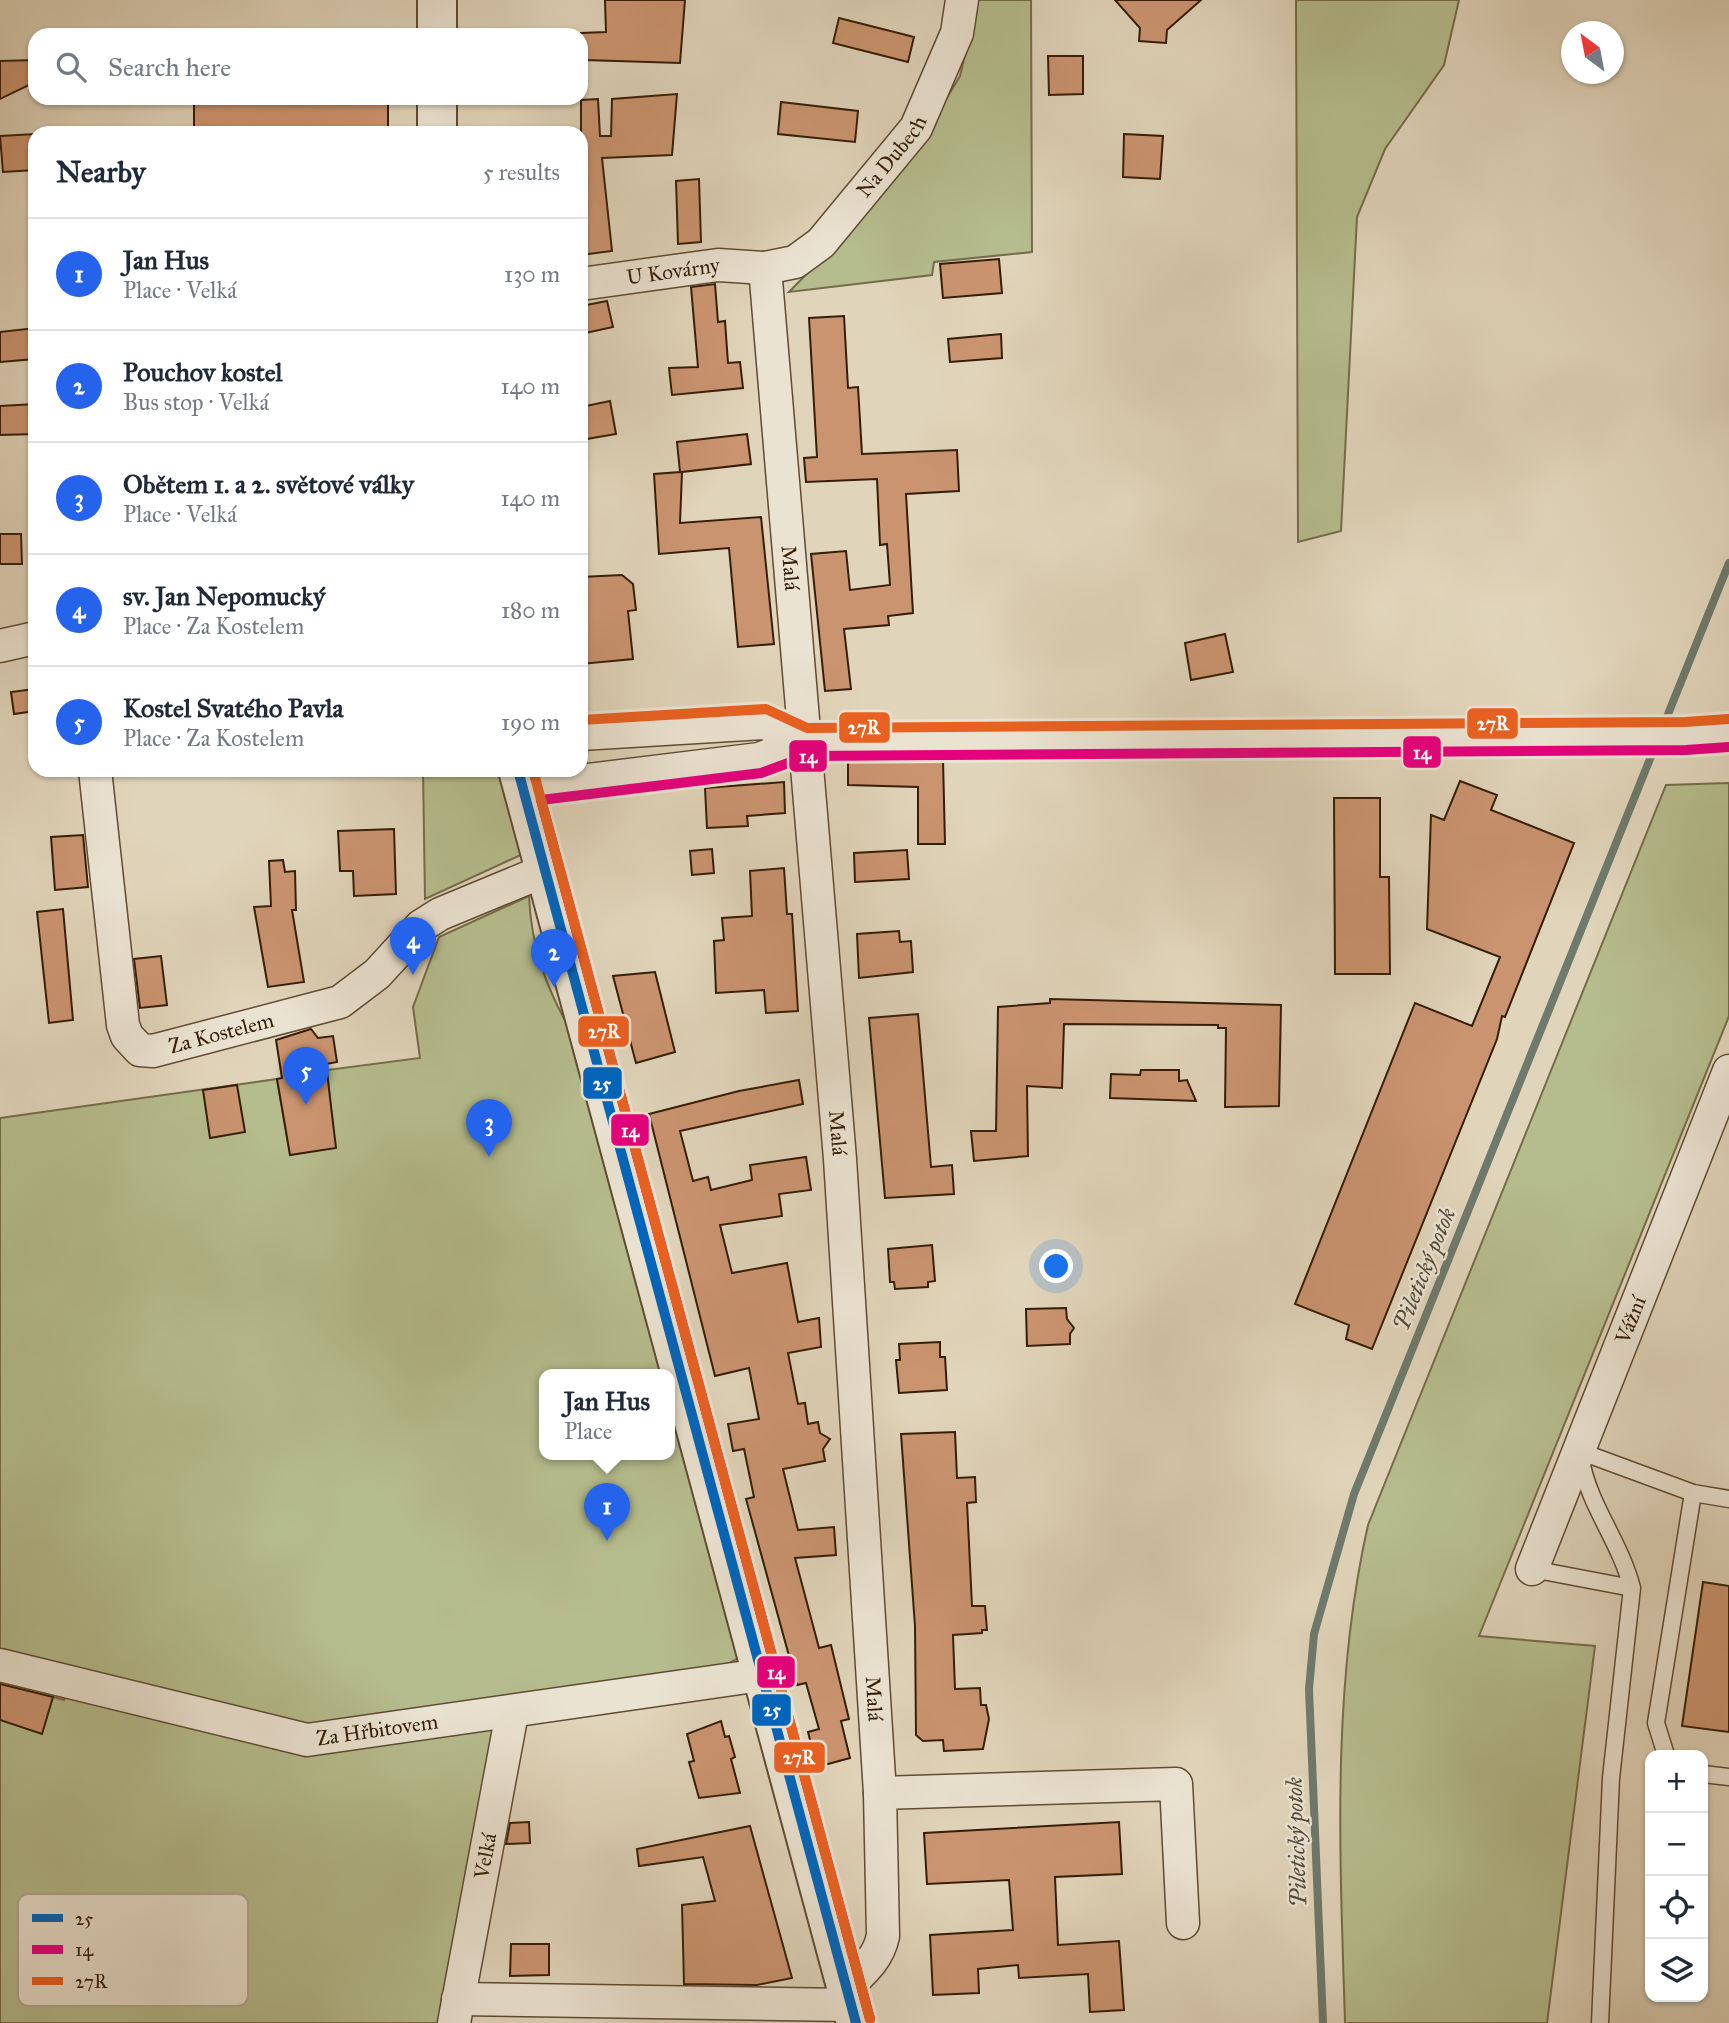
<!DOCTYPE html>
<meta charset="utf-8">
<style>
:root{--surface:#fff;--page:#f2f2f3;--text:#1f2937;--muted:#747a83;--line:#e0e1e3;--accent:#2563eb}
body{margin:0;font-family:"IM FELL Great Primer",serif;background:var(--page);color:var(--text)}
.controls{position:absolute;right:21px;bottom:21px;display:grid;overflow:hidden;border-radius:14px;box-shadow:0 2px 5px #0004}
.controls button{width:63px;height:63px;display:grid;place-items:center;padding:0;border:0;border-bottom:2px solid var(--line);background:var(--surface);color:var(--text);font:35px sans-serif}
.compass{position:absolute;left:1561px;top:21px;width:63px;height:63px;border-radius:50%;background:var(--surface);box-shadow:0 2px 5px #0004;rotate:328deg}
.you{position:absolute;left:1057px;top:1267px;width:24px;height:24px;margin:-18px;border:5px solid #fff;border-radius:50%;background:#1a73e8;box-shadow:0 0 0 10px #1a73e833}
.badge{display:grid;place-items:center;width:46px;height:46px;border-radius:50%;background:var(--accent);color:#fff;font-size:23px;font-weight:700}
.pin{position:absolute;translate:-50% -58px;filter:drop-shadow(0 2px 4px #0008)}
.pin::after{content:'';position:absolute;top:37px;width:24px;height:21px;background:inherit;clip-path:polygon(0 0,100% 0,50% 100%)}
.popup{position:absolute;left:539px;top:1369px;width:136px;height:91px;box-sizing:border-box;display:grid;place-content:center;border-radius:14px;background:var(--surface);filter:drop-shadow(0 2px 5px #0005);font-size:23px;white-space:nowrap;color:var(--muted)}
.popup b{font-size:26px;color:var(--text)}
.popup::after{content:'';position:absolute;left:50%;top:100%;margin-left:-14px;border:14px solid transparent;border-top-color:var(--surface)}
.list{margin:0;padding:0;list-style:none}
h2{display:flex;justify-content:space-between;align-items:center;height:91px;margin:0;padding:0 28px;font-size:30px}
h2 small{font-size:23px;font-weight:400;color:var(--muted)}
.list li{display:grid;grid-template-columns:46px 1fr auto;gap:21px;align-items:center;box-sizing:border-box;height:112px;padding:0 28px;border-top:2px solid var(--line)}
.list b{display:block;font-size:26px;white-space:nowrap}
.list p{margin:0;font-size:23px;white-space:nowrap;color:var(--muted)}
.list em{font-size:23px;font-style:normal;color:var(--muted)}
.icon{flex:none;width:38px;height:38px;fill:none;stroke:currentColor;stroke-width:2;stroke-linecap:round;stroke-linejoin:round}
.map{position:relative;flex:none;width:1729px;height:2023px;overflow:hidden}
.search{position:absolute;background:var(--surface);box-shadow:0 2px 5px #0004;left:28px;top:28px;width:560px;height:77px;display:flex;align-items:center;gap:18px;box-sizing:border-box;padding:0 24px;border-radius:21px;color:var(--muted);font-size:26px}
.panel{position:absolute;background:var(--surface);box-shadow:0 2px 5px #0004;left:28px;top:126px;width:560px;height:651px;border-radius:21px}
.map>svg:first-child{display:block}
.green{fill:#b5bc8d;stroke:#756c4a;stroke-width:2}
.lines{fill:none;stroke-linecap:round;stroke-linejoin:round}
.stream{stroke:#6e7a6d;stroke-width:8}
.building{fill:#ca9470;stroke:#351d06;stroke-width:2}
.service-casing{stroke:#604b33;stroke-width:19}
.minor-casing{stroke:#604b33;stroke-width:35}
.tertiary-casing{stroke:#604b33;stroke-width:42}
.service{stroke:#ebe3d2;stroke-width:16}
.minor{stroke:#ebe3d2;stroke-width:32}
.tertiary{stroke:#ebe3d2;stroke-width:38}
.bus-1-casing{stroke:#ebe3d2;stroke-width:16}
.bus-2-casing{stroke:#ebe3d2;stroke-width:16}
.bus-3-casing{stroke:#ebe3d2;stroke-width:16}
.bus-1{stroke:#0065bd;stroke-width:10}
.bus-2{stroke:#e5007d;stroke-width:10}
.bus-3{stroke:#e96121;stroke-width:10}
.labels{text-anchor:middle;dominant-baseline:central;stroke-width:5;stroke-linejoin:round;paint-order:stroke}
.street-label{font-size:21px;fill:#351d06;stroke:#ebe3d2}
.water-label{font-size:23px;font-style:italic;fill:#524c39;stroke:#ebe3d2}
.key{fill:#ebe3d2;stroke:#b4a895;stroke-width:2}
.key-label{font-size:19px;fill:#351d06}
.line-badge{stroke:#ebe3d2;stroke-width:2.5}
.badge-label{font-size:19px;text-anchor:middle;font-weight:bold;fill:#fff}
</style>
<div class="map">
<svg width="1729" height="2023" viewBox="0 0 1729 2023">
<rect width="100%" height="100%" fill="#e0d4ba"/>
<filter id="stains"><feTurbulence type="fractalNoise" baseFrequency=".00286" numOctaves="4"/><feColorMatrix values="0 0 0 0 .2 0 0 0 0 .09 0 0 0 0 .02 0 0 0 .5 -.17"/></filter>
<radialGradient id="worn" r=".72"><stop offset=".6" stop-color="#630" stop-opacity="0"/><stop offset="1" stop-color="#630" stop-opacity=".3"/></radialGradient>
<!-- green -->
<path class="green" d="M 978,0 L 1031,0 L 1032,252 L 934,262 L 932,275 L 789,292 L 830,250 L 930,126 L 960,76 Z
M 1296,0 L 1459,0 L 1444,65 L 1385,149 L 1357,217 L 1341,531 L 1298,542 Z
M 423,770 L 501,770 L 523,854 L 425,899 Z
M 1729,783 L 1729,1016 L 1479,1636 L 1595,1646 L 1547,2023 L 1345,2023 C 1340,1857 1331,1688 1368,1525 L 1666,785 Z
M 529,896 C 531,946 546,988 571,1031 L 662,1375 L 544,1375 L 544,1455 L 670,1455 L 670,1407 L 738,1658 L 719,1669 L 306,1728 L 0,1650 L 0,1118 L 277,1079 L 290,1154 L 335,1148 L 327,1070 L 420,1058 L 413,1007 L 439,937 Z
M 0,1676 L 54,1693 L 53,1697 L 64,1700 L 69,1690 L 322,1754 L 492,1729 L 501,1739 L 447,2023 L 0,2023 Z"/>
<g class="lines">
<!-- stream -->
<path class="stream" d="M 1662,729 L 1729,563
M 1323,2023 L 1309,1689 L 1314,1634 L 1354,1494 L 1656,744"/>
</g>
<!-- building -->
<path class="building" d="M 605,0 L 685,0 L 680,63 L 584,60 L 581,33 L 606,32 Z
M 1115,0 L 1201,0 L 1167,30 L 1166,43 L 1139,41 L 1140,28 Z
M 839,18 L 914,37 L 908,62 L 833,43 Z
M 1048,56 L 1083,56 L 1083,94 L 1049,95 Z
M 35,60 L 35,82 L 0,99 L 0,61 Z
M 677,94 L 672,155 L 602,158 L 612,251 L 581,255 L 581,100 L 598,99 L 600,136 L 611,136 L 612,99 Z
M 194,98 L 388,98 L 388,133 L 308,128 L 308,133 L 194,133 Z
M 781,102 L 858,111 L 855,142 L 778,134 Z
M 35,134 L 35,170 L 3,172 L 0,136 Z
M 1124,134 L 1163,136 L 1160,179 L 1123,177 Z
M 699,179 L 701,242 L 678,244 L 676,181 Z
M 999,259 L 1002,293 L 943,298 L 940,264 Z
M 715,284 L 718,322 L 725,321 L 728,363 L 740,362 L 743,388 L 672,395 L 669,368 L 698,367 L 691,287 Z
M 607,301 L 613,327 L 581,334 L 581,306 Z
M 844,316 L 848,388 L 858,387 L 862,454 L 957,450 L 959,491 L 906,494 L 913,613 L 888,616 L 889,625 L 844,629 L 851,689 L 825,691 L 811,554 L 846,551 L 850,590 L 890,585 L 887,544 L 880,545 L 877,479 L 806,482 L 804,458 L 817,457 L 809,318 Z
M 35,328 L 35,359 L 0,362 L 0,332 Z
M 1001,334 L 1002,358 L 950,362 L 948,339 Z
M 610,401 L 616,434 L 581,440 L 581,407 Z
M 35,404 L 35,434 L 0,435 L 0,406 Z
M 747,434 L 751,464 L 682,472 L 680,523 L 761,517 L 774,644 L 738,647 L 729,548 L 659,554 L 654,474 L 680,472 L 677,442 Z
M 0,534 L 21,534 L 22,564 L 0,564 Z
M 622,575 L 633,584 L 636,610 L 628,611 L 633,659 L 581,664 L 581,577 Z
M 1225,634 L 1233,672 L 1191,680 L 1185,643 Z
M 35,689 L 35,711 L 14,714 L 11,692 Z
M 943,759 L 945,844 L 918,844 L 918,787 L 848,785 L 848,761 Z
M 1460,781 L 1497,795 L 1491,810 L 1574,843 L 1505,1017 L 1502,1016 L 1497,1039 L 1372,1349 L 1346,1339 L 1349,1325 L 1295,1304 L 1415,1003 L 1472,1026 L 1500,957 L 1427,929 L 1431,815 L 1444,820 Z
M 784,782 L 785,813 L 747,816 L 748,826 L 707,828 L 705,788 Z
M 1334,798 L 1380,798 L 1380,877 L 1389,877 L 1390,974 L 1335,974 Z
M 394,829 L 396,894 L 354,896 L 353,871 L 340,871 L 338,831 Z
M 83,835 L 88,887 L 55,890 L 51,837 Z
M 712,849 L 714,873 L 692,875 L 690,851 Z
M 907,850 L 909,879 L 855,882 L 854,853 Z
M 283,860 L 285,872 L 295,871 L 296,910 L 292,910 L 304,982 L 268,987 L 254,907 L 271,906 L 269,861 Z
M 784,868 L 787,914 L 792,914 L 798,1011 L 766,1013 L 764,990 L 716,993 L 714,941 L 724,940 L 722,918 L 752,916 L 750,871 Z
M 63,909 L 73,1020 L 49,1023 L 37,912 Z
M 899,931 L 900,942 L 911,941 L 913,972 L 859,978 L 857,934 Z
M 161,956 L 167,1005 L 140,1008 L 134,959 Z
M 655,972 L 675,1052 L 636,1063 L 613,976 Z
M 1050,999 L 1281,1005 L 1279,1106 L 1225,1107 L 1226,1028 L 1218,1028 L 1218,1025 L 1064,1024 L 1062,1088 L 1027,1086 L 1028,1156 L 974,1161 L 971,1131 L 996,1131 L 998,1007 L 1050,1003 Z
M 918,1014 L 931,1167 L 952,1165 L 954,1194 L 885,1198 L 869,1018 Z
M 311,1029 L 318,1038 L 333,1036 L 337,1062 L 326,1064 L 336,1148 L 290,1155 L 277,1079 L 282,1078 L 276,1040 Z
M 1141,1070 L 1179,1070 L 1179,1081 L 1187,1080 L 1196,1101 L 1110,1098 L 1111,1074 L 1140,1075 Z
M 799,1080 L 803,1104 L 680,1131 L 693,1181 L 708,1177 L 711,1190 L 752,1180 L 750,1165 L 806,1157 L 811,1190 L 779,1194 L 782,1216 L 720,1225 L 732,1273 L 787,1263 L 798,1322 L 819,1318 L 821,1347 L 788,1353 L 798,1404 L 805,1403 L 808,1424 L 818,1422 L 820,1433 L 830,1439 L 823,1449 L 825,1461 L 783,1469 L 798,1530 L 834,1527 L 836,1555 L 795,1558 L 819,1648 L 831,1645 L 849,1719 L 841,1721 L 850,1758 L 817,1767 L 808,1732 L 819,1729 L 806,1683 L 797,1685 L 746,1499 L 754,1497 L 744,1449 L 733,1451 L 728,1424 L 759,1419 L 749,1368 L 715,1376 L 649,1114 L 739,1091 Z
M 237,1085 L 245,1132 L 210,1138 L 203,1090 Z
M 932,1245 L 935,1281 L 928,1282 L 928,1287 L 895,1289 L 894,1282 L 890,1282 L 888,1249 Z
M 1066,1308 L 1067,1319 L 1074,1328 L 1070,1334 L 1070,1344 L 1027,1346 L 1026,1309 Z
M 940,1342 L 940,1357 L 945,1357 L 947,1390 L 899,1393 L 896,1360 L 900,1360 L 899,1344 Z
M 955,1432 L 957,1478 L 975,1477 L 976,1502 L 967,1503 L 972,1606 L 985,1606 L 987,1630 L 982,1630 L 982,1633 L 953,1635 L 955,1689 L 980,1688 L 981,1705 L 986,1705 L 989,1719 L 983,1749 L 944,1751 L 943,1740 L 923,1741 L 916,1735 L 915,1626 L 901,1434 Z
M 1703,1582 L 1729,1586 L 1729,1732 L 1682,1726 Z
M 0,1684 L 53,1697 L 42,1734 L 0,1720 Z
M 721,1721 L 725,1737 L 729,1736 L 735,1757 L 731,1759 L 740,1793 L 699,1798 L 689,1762 L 694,1761 L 687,1734 Z
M 529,1822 L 530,1843 L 506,1844 L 510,1823 Z
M 1119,1822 L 1122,1874 L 1055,1877 L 1058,1945 L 1119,1941 L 1124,2010 L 1090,2012 L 1088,1974 L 1019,1978 L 1018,1965 L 978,1969 L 979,1993 L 933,1995 L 930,1935 L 1013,1930 L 1009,1880 L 927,1884 L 924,1833 Z
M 750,1826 L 792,1978 L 757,1985 L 684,1984 L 682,1905 L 715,1901 L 703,1857 L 639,1866 L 637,1849 Z
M 511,1944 L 549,1944 L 549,1975 L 510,1976 Z"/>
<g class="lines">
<defs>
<path id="service" d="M 1579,1451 L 1693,1493 L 1729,1499
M 1581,1460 C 1589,1506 1620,1541 1632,1588
M 1532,1569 L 1632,1588 L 1611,1778 L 1600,2023
M 1666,1755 L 1656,1723 L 1693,1493
M 1703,1774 L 1729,1777"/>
<g id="minor">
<path id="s1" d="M 765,268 L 840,1159 L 880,1793 L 883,1936 C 878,1959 863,1971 847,1987"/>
<path id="s2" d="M 581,284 L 718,265 L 765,268 L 795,262 L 821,243 L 916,128 L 957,33 L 962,0"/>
<path d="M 0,646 L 35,638"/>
<path d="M 581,734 L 765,723 L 804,742"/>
<path id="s3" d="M 95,770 L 123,1025 L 127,1036 L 140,1050 L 153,1051 L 340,1002 L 377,974 L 421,926 L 440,914 L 544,871"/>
<path d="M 523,788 L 759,759 L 804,742 L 1686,736 L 1729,733"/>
<path id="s4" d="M 1532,1569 L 1729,1071"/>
<path id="s5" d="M 0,1665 L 307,1740 L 761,1675"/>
<path d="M 880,1793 L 1176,1784 L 1183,1923"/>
<path d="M 458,1999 L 851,2005"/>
<path id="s6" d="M 454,2023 L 512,1713"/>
</g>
<path id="tertiary" d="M 437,35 L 437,0
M 437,133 L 437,98
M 518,770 L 856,2023"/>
</defs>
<!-- service casing -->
<use href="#service" class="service-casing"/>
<!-- minor casing -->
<use href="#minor" class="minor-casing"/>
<!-- tertiary casing -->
<use href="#tertiary" class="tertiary-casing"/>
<!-- service -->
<use href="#service" class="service"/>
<!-- minor -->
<use href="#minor" class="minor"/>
<!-- tertiary -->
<use href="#tertiary" class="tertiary"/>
<defs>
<path id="bus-1" d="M 518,770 L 856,2023"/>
<path id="bus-2" d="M 870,2019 L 541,800 L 761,773 L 807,756 L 1686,750 L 1729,747"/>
<path id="bus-3" d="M 581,720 L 766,709 L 807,728 L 1685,722 L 1728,719
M 533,770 L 870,2019"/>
</defs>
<!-- bus-1 casing -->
<use href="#bus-1" class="bus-1-casing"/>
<!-- bus-2 casing -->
<use href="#bus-2" class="bus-2-casing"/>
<!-- bus-3 casing -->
<use href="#bus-3" class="bus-3-casing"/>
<!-- bus-1 -->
<use href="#bus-1" class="bus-1"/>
<!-- bus-2 -->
<use href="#bus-2" class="bus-2"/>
<!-- bus-3 -->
<use href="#bus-3" class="bus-3"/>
</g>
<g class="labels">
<!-- street labels -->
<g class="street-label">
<text stroke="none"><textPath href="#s2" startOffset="360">Na Dubech</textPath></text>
<text stroke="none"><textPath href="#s2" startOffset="93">U Kovárny</textPath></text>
<text stroke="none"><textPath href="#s1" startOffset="301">Malá</textPath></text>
<text stroke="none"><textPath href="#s3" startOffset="371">Za Kostelem</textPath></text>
<text stroke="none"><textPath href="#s1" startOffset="868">Malá</textPath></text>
<text stroke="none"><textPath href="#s4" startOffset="268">Vážní</textPath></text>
<text stroke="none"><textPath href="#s1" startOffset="1435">Malá</textPath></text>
<text stroke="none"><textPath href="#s5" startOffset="387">Za Hřbitovem</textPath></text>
<text stroke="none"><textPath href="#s6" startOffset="170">Velká</textPath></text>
</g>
<!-- water labels -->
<g class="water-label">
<text transform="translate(1424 1269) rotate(-68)">Piletický potok</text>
<text transform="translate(1296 1842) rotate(-92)">Piletický potok</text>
</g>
</g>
<!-- legend -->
<rect x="18" y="1894" width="230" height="112" rx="10" class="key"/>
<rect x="32" y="1914" width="31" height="8" fill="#0065bd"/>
<rect x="32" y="1945" width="31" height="9" fill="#e5007d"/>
<rect x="32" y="1977" width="31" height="8" fill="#e96121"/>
<g class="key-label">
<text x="75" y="1925">25</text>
<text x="75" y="1956">14</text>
<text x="75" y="1988">27R</text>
</g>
<g class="line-badge">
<rect x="1466" y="707" width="53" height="33" rx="7" fill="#e96121"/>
<rect x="838" y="711" width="53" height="33" rx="7" fill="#e96121"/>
<rect x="1402" y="735" width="40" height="34" rx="7" fill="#e5007d"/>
<rect x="788" y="739" width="40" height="34" rx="7" fill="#e5007d"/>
<rect x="577" y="1015" width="53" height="33" rx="7" fill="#e96121"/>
<rect x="582" y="1066" width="41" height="34" rx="7" fill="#0065bd"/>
<rect x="610" y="1113" width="40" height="34" rx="7" fill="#e5007d"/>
<rect x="756" y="1655" width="40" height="34" rx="7" fill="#e5007d"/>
<rect x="751" y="1693" width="41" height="34" rx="7" fill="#0065bd"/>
<rect x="773" y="1741" width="53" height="33" rx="7" fill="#e96121"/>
</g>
<g class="badge-label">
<text x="1493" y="730">27R</text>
<text x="864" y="734">27R</text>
<text x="1422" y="759">14</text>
<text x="808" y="763">14</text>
<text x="604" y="1038">27R</text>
<text x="602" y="1090">25</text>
<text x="630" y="1137">14</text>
<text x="776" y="1679">14</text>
<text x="772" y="1716">25</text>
<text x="799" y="1764">27R</text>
</g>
<rect width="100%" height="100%" filter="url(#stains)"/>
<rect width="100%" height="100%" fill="url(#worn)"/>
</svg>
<div class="controls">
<button>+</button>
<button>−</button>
<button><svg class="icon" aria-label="locate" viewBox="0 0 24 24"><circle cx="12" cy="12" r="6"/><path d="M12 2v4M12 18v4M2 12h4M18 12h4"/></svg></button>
<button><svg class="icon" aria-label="layers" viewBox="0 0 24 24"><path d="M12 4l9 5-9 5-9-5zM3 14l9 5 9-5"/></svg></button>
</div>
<svg class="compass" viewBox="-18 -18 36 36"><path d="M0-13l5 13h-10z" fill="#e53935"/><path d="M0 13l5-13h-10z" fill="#747a83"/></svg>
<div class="you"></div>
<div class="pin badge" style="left:607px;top:1541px">1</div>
<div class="popup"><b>Jan Hus</b>Place</div>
<div class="pin badge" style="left:554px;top:987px">2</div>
<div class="pin badge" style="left:489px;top:1157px">3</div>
<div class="pin badge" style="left:413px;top:975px">4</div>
<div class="pin badge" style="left:306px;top:1105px">5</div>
<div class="search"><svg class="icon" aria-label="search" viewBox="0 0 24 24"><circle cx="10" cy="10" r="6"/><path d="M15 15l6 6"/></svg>Search here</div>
<section class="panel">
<h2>Nearby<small>5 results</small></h2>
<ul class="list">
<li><span class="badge">1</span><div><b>Jan Hus</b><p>Place · Velká</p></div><em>130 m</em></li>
<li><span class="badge">2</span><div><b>Pouchov kostel</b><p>Bus stop · Velká</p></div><em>140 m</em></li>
<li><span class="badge">3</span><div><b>Obětem 1. a 2. světové války</b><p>Place · Velká</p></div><em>140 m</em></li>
<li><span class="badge">4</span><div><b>sv. Jan Nepomucký</b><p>Place · Za Kostelem</p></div><em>180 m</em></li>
<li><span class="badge">5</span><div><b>Kostel Svatého Pavla</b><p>Place · Za Kostelem</p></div><em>190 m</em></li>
</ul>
</section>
</div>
